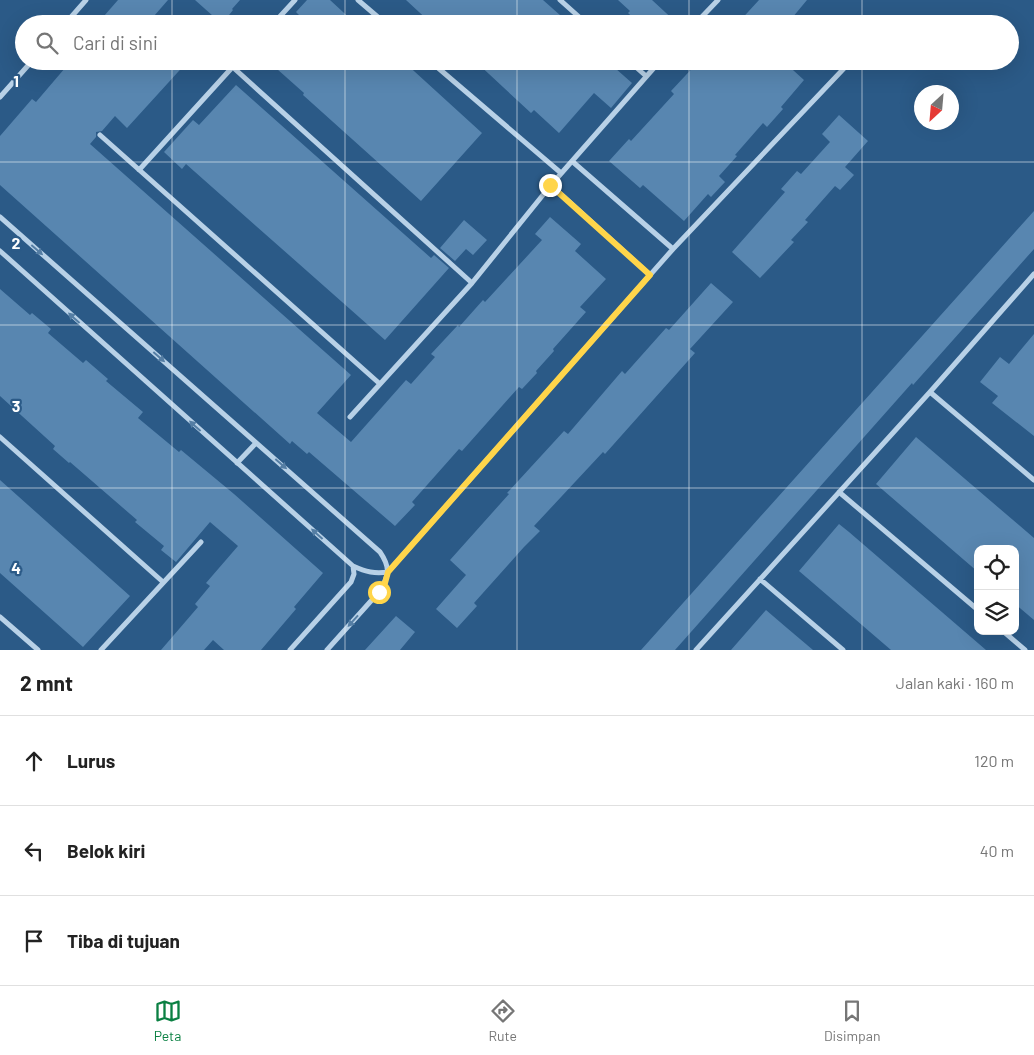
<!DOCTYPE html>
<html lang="id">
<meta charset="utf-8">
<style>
:root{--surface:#fff;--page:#f2f2f2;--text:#222;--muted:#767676;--line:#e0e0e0;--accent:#0b8043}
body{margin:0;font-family:Barlow,sans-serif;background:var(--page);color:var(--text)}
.controls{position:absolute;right:15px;bottom:15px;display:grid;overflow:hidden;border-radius:10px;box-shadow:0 5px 20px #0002}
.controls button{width:45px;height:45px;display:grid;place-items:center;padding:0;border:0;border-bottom:1px solid var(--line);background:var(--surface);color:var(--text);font:25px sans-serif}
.compass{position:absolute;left:914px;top:85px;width:45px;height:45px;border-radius:50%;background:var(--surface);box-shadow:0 5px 20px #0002;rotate:206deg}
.stop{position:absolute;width:15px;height:15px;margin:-11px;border:4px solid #ffd54a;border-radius:50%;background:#fff}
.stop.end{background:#ffd54a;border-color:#fff;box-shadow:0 1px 5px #0008}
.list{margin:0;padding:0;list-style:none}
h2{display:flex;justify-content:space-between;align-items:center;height:65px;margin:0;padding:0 20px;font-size:21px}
h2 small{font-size:16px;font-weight:400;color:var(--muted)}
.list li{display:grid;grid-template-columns:32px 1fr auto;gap:15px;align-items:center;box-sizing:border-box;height:90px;padding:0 20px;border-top:1px solid var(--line)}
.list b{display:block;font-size:19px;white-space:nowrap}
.list em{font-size:16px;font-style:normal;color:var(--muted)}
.icon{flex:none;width:28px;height:28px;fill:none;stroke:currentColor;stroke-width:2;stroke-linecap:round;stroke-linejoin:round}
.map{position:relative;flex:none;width:1034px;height:650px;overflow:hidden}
.search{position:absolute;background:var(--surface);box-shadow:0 5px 20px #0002;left:15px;right:15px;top:15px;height:55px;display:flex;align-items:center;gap:12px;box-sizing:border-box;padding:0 18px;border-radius:28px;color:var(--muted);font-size:19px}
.sheet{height:335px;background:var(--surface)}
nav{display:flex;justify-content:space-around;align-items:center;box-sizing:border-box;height:70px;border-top:1px solid var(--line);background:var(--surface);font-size:14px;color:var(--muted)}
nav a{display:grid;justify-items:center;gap:2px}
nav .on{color:var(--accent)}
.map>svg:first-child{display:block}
.building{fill:#5886b0}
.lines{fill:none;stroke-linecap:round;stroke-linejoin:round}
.street{stroke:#b8d1e7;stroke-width:5}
.oneway{fill:#557ea4}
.route{stroke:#ffd54a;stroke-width:6}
.grid{fill:none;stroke:#fff;stroke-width:1;stroke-opacity:0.55}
.grid-label{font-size:16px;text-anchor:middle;font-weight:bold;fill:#fff;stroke:#2b5a87;stroke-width:4.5;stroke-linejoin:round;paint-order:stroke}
</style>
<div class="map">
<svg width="1034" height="650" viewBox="0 0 1034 650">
<rect width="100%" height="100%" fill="#2b5a87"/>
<!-- building -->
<path class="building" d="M 118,0 L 168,0 L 147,24 L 97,24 Z
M 195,0 L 240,0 L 232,9 L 233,10 L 222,24 Z
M 307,0 L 330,0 L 356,24 L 308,24 L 296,12 Z
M 406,0 L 543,0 L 570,24 L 432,24 Z
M 618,0 L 652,0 L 678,24 L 640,24 L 628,13 L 630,11 Z
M 759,0 L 807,0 L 787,24 L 737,24 Z
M 71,61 L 188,61 L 127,128 L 115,116 L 102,131 L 96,132 L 96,137 L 90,144 L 351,375 L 317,413 L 351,442 L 406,380 L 411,384 L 435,357 L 431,354 L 458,325 L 459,327 L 483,300 L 485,302 L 542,240 L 535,234 L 550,217 L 581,244 L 575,251 L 606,279 L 580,307 L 586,312 L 553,349 L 554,351 L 536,371 L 537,373 L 522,389 L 519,387 L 462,451 L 459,449 L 412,502 L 415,505 L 395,526 L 309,452 L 307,454 L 292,441 L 290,444 L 0,185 L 0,136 L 32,99 L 36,102 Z
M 268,61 L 403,61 L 482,133 L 421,201 L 303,95 L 304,93 Z
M 475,61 L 607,61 L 632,83 L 611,108 L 594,93 L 559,133 L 534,110 L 531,113 Z
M 699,61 L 783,61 L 804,80 L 781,107 L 783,109 L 767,127 L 763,123 L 735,155 L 737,156 L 719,176 L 725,182 L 711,197 L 708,194 L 684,221 L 643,185 L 640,188 L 609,161 L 629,139 L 631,141 L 674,94 L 671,91 Z
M 236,85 L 431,258 L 434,255 L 449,268 L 385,340 L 186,164 L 182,169 L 164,152 L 193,120 L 199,125 Z
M 839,115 L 868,141 L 845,167 L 854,175 L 840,190 L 835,186 L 805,220 L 808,222 L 791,240 L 794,242 L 760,278 L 732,252 L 785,192 L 781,189 L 797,171 L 801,174 L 830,142 L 822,134 Z
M 1034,211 L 1034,249 L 913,385 L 912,383 L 675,650 L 641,650 Z
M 464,220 L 487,240 L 473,255 L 466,249 L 455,261 L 440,248 Z
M 711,283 L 733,302 L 690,349 L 695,353 L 605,454 L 603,452 L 534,526 L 540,531 L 524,547 L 474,603 L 477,606 L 457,628 L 436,609 L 466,575 L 450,560 L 509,494 L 507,493 L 564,431 L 568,434 L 622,371 L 625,374 L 666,328 L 669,330 Z
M 0,289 L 30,315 L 32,313 L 51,329 L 48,333 L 83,363 L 86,360 L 108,379 L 106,381 L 143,412 L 138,418 L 179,452 L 181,450 L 234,494 L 323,573 L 294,607 L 296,609 L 261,650 L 224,650 L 213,640 L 204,650 L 161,650 L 198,607 L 195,604 L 210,586 L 206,583 L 238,546 L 210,522 L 176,562 L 161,550 L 164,546 L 135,522 L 137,520 L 70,462 L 69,463 L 53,449 L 55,446 L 0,396 Z
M 1034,334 L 1034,436 L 992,403 L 998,396 L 980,382 L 1000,357 L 1009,364 Z
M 916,437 L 1034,538 L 1034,620 L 1015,604 L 1015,549 L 978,549 L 978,572 L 876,484 Z
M 0,480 L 130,596 L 83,647 L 0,573 Z
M 839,524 L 849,532 L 986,650 L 891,650 L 799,571 Z
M 766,610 L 787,628 L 813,650 L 731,650 Z
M 396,616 L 415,632 L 400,650 L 365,650 Z"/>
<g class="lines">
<!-- street -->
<path class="street" d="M 358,0 L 386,24
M 560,0 L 587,24
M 65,24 L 86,0
M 273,24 L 295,0
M 695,24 L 718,0
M 226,61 L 472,283
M 430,61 L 561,173
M 629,61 L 646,76
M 0,97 L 32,61
M 100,135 L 380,384
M 573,162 L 673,249
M 139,170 L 238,61
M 551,185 L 650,275
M 0,217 L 380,552 C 391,568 389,576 379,592 L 327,650
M 0,251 L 353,566 C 366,572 375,574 388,572 L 673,249 L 850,62
M 930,392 L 1034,480
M 350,417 L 472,283 L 551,185 L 660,61
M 0,437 L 163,582
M 237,463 L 256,443
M 839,492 L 978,610
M 760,579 L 843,650
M 0,617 L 38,650
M 1003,631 L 1025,650
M 101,650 L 201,542
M 290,650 L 351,582 L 354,574 L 353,566
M 696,650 L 930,392 L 1034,274"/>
</g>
<!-- one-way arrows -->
<defs><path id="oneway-solid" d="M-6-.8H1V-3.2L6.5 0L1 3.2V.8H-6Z" transform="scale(1.25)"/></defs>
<g class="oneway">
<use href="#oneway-solid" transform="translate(37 250) rotate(41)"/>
<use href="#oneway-solid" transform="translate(74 318) rotate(-138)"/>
<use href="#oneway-solid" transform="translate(159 357) rotate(41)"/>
<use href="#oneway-solid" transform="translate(195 426) rotate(-138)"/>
<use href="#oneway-solid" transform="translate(281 464) rotate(41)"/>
<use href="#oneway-solid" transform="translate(317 534) rotate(-138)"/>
<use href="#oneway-solid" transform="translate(353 621) rotate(132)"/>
</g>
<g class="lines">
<!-- route -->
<path class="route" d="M 379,592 L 385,583 L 388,572 L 650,275 L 550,185"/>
</g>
<!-- grid -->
<path class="grid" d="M 172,0 L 172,24M 345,0 L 345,24M 517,0 L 517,24M 689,0 L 689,24M 862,0 L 862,24M 172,61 L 172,650M 345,61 L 345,650M 517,61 L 517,650M 689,61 L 689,650M 862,61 L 862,650M 0,162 L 1034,162M 0,325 L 1034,325M 0,488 L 1034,488"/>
<g class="grid-label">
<text x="16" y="87">1</text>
<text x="16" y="249">2</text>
<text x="16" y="412">3</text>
<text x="16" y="574">4</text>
</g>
</svg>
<div class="controls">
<button><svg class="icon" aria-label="locate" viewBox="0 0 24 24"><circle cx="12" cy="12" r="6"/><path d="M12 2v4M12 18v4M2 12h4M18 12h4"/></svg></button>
<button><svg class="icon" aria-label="layers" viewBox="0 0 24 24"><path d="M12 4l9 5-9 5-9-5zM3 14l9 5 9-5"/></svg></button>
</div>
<svg class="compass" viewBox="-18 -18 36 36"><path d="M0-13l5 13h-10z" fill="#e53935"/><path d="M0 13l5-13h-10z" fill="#767676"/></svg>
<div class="stop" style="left:379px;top:592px"></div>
<div class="stop end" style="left:550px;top:185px"></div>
<div class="search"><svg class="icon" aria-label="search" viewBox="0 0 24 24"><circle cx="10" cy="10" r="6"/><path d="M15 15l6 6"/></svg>Cari di sini</div>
</div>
<section class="sheet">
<h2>2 mnt<small>Jalan kaki · 160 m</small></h2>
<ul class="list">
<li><svg class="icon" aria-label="ahead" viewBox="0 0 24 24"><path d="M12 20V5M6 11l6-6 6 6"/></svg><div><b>Lurus</b></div><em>120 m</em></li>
<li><svg class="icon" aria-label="left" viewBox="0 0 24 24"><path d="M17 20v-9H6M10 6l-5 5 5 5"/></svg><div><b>Belok kiri</b></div><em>40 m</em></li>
<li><svg class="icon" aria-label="arrive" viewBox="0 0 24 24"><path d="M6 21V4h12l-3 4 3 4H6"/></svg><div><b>Tiba di tujuan</b></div></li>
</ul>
</section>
<nav>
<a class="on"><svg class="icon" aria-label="map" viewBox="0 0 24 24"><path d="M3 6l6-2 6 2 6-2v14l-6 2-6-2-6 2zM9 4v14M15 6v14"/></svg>Peta</a>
<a><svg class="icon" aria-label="directions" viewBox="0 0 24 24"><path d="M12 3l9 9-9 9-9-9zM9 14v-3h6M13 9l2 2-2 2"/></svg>Rute</a>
<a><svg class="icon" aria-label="saved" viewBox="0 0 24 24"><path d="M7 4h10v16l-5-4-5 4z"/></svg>Disimpan</a>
</nav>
